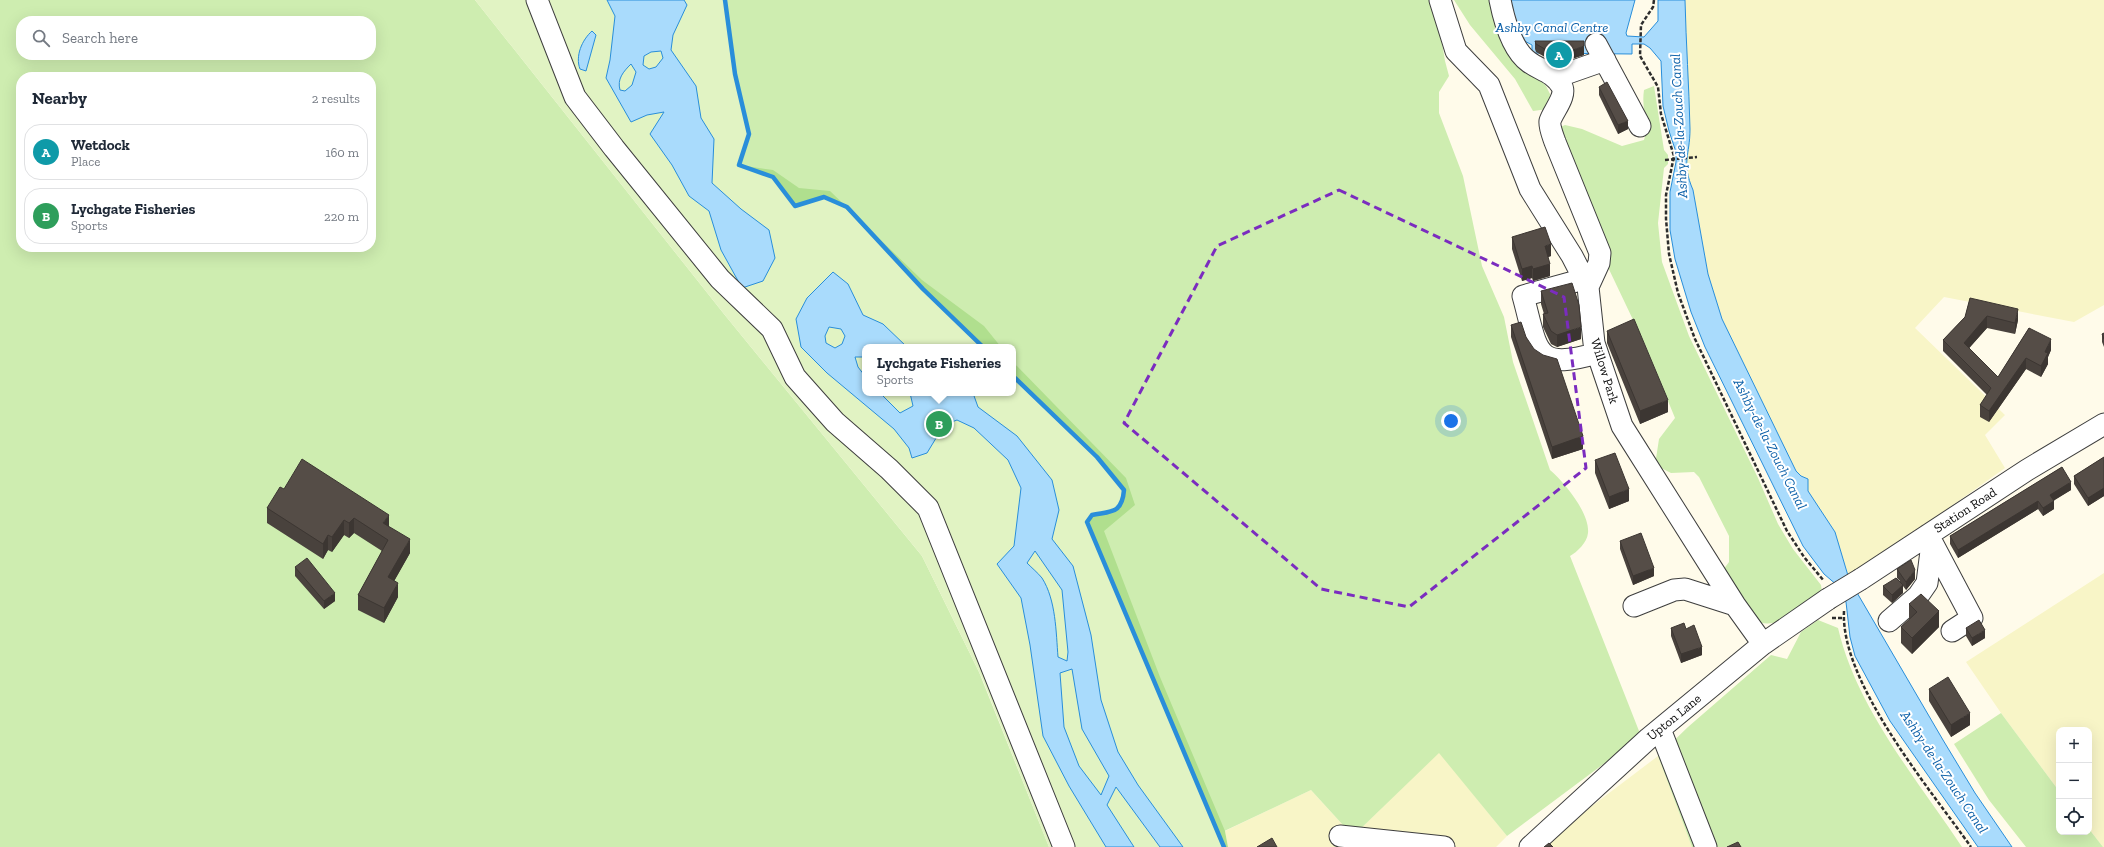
<!DOCTYPE html>
<meta charset="utf-8">
<style>
:root{--surface:#fff;--page:#f2f2f3;--text:#1f2937;--muted:#747a83;--line:#e0e1e3;--accent:#1a73e8}
body{margin:0;font-family:"Zilla Slab",serif;background:var(--page);color:var(--text)}
.controls{position:absolute;right:12px;bottom:12px;display:grid;overflow:hidden;border-radius:8px;box-shadow:0 4px 16px #0002}
.controls button{width:36px;height:36px;display:grid;place-items:center;padding:0;border:0;border-bottom:1px solid var(--line);background:var(--surface);color:var(--text);font:20px sans-serif}
.you{position:absolute;left:1451px;top:421px;width:14px;height:14px;margin:-10px;border:3px solid #fff;border-radius:50%;background:#1a73e8;box-shadow:0 0 0 6px #1a73e833}
.badge{display:grid;place-items:center;width:26px;height:26px;border-radius:50%;background:var(--accent);color:#fff;font-size:13px;font-weight:700}
.pin{position:absolute;translate:-50% -50%;border:2px solid #fff;box-shadow:0 1px 4px #0006}
.popup{position:absolute;left:862px;top:344px;width:154px;height:52px;box-sizing:border-box;display:grid;place-content:center;border-radius:8px;background:var(--surface);filter:drop-shadow(0 1px 3px #0005);font-size:13px;white-space:nowrap;color:var(--muted)}
.popup b{font-size:15px;color:var(--text)}
.popup::after{content:'';position:absolute;left:50%;top:100%;margin-left:-8px;border:8px solid transparent;border-top-color:var(--surface)}
.list{margin:0;padding:0;list-style:none}
h2{display:flex;justify-content:space-between;align-items:center;height:52px;margin:0;padding:0 16px;font-size:17px}
h2 small{font-size:13px;font-weight:400;color:var(--muted)}
.list li{display:grid;grid-template-columns:26px 1fr auto;gap:12px;align-items:center;box-sizing:border-box;height:56px;margin:0 8px 8px;padding:0 8px;border:1px solid var(--line);border-radius:16px}
.list b{display:block;font-size:15px;white-space:nowrap}
.list p{margin:0;font-size:13px;white-space:nowrap;color:var(--muted)}
.list em{font-size:13px;font-style:normal;color:var(--muted)}
.icon{flex:none;width:22px;height:22px;fill:none;stroke:currentColor;stroke-width:2;stroke-linecap:round;stroke-linejoin:round}
.map{position:relative;flex:none;width:2104px;height:847px;overflow:hidden}
.search{position:absolute;background:var(--surface);box-shadow:0 4px 16px #0002;left:16px;top:16px;width:360px;height:44px;display:flex;align-items:center;gap:10px;box-sizing:border-box;padding:0 14px;border-radius:16px;color:var(--muted);font-size:15px}
.panel{position:absolute;background:var(--surface);box-shadow:0 4px 16px #0002;left:16px;top:72px;width:360px;height:180px;border-radius:16px}
.map>svg:first-child{display:block}
.farmland{fill:#f8f5c7}
.green{fill:#ceedb0;fill-rule:evenodd}
.forest{fill:#b0df8e}
.pitch{fill:#e1f3c3}
.water{fill:#a9dbfc;stroke:#298eda;fill-rule:evenodd}
.lines{fill:none;stroke-linecap:round;stroke-linejoin:round}
.stream{stroke:#298eda;stroke-width:4.5}
.minor-casing{stroke:#3e3e3e;stroke-width:23}
.path{stroke:#2d2d2d;stroke-width:2.5;stroke-dasharray:4 2;stroke-linecap:butt}
.minor{stroke:#fff;stroke-width:21}
.minor-bridge-casing{stroke:#3e3e3e;stroke-width:23;stroke-linecap:butt}
.path-bridge{stroke:#2d2d2d;stroke-width:2.5;stroke-dasharray:4 2;stroke-linecap:butt}
.minor-bridge{stroke:#fff;stroke-width:21}
.wall{fill:#49423d}
.shaded-wall{fill:#3c3632}
.building{fill:#554d47;stroke:#3c3632}
.marked{fill:none;stroke:#7b2cbf;stroke-width:3;stroke-dasharray:8 5;stroke-linejoin:round}
.labels{text-anchor:middle;dominant-baseline:central;stroke-width:4;stroke-linejoin:round;paint-order:stroke}
.street-label{font-size:13px;fill:#0b0b0b;stroke:#fff}
.water-label{font-size:14px;font-style:italic;fill:#0a5fa8;stroke:#fff}
</style>
<div class="map">
<svg width="2104" height="847" viewBox="0 0 2104 847">
<rect width="100%" height="100%" fill="#fffbea"/>
<!-- farmland -->
<path class="farmland" d="M 1685,0 L 2104,0 L 2104,305 L 2074,322 L 1944,297 L 1915,328 L 2005,415 L 1985,435 L 2005,468 L 1849,579 L 1835,532 L 1808,491 L 1808,479 L 1801,476 L 1796,471 L 1722,319 L 1708,274 L 1693,190 L 1688,178 L 1686,165 L 1690,132 Z
M 2104,573 L 2104,847 L 2103,847 L 2089,829 L 2089,730 L 2059,730 L 2059,791 L 2001,713 L 1966,662 Z
M 1439,752 L 1507,836 L 1496,847 L 1228,847 L 1225,831 L 1311,790 L 1353,836 Z
M 1658,756 L 1692,847 L 1543,847 L 1555,834 Z"/>
<!-- green -->
<path class="green" d="M 0,0 L 475,0 L 724,314 L 922,556 L 979,672 L 1049,847 L 0,847 ZM 21,21 L 371,21 L 371,55 L 21,55 ZM 21,77 L 371,77 L 371,247 L 21,247 Z
M 725,0 L 1435,0 L 1445,61 L 1449,76 L 1439,92 L 1439,113 L 1463,176 L 1482,266 L 1504,317 L 1513,362 L 1550,470 C 1564,482 1590,513 1588,533 C 1587,543 1577,552 1570,556 L 1641,736 L 1507,836 L 1439,753 L 1353,836 L 1311,790 L 1218,834 L 1013,376 L 1013,347 L 983,347 L 923,289 L 847,207 L 739,165 L 749,134 L 735,74 Z
M 1454,0 L 1492,0 L 1539,78 L 1546,86 L 1552,98 L 1548,109 L 1533,111 L 1515,79 L 1470,25 Z
M 1654,86 L 1664,150 L 1668,155 L 1668,164 L 1664,168 L 1658,223 L 1662,262 L 1689,336 L 1758,478 L 1778,524 L 1793,549 L 1821,585 L 1822,592 C 1806,604 1775,635 1754,619 C 1746,614 1727,583 1720,574 L 1729,562 L 1729,536 L 1699,477 L 1694,472 L 1671,473 L 1655,465 L 1659,439 L 1675,418 L 1645,345 L 1606,263 L 1558,128 L 1565,125 L 1582,129 L 1622,146 L 1644,140 C 1649,125 1641,109 1644,90 Z
M 1818,620 L 1838,628 C 1857,709 1917,779 1962,847 L 1692,847 L 1658,756 L 1688,727 L 1771,655 L 1787,659 L 1801,632 Z
M 2001,713 L 2059,791 L 2059,832 L 2089,832 L 2089,829 L 2103,847 L 2026,847 L 1989,800 L 1954,744 Z"/>
<!-- forest -->
<path class="forest" d="M 739,165 L 773,170 L 799,188 L 830,191 L 922,280 L 984,326 L 1001,347 L 929,347 Z
M 1013,362 L 1126,478 L 1135,505 L 1104,531 L 1160,677 L 1225,831 L 1228,847 L 1183,847 L 1013,393 Z"/>
<!-- pitch -->
<path class="pitch" d="M 475,0 L 725,0 L 735,74 L 749,134 L 739,165 L 773,177 L 795,206 L 824,197 L 842,205 L 923,289 L 983,347 L 865,347 L 865,393 L 1013,393 L 1013,376 L 1097,457 L 1124,490 C 1122,514 1111,511 1092,515 L 1087,523 L 1224,847 L 1049,847 L 982,678 L 922,556 L 724,314 Z"/>
<!-- water -->
<path class="water" d="M 607,0 L 684,0 L 687,5 L 673,35 L 671,50 L 696,86 L 701,118 L 714,139 L 712,183 L 741,209 L 769,230 L 775,258 L 763,281 L 742,288 L 721,250 L 709,211 L 689,196 L 672,165 L 650,134 L 664,112 L 647,115 L 631,122 L 606,78 L 610,60 L 615,16 ZM 661,51 L 663,58 L 656,67 L 649,69 L 643,65 L 644,56 L 651,52 ZM 631,64 L 636,72 L 632,85 L 625,91 L 620,90 C 617,79 623,72 631,64 Z
M 1509,0 L 1635,0 L 1626,33 L 1627,36 L 1644,37 L 1658,21 L 1658,0 L 1685,0 C 1686,43 1689,86 1690,129 C 1690,156 1681,162 1693,190 L 1708,274 L 1722,319 L 1796,471 L 1801,476 L 1808,479 L 1808,491 L 1835,532 L 1849,579 L 1943,740 L 1975,793 L 2012,847 L 1978,847 L 1890,721 L 1855,656 L 1850,637 L 1846,602 L 1838,586 L 1824,574 L 1803,546 L 1705,347 L 1691,312 L 1675,259 L 1670,230 L 1670,192 L 1676,162 L 1676,152 L 1669,131 L 1663,106 L 1661,61 L 1650,48 L 1644,44 L 1632,44 L 1632,54 L 1532,53 L 1532,45 L 1521,39 Z
M 592,31 L 596,35 L 586,71 L 580,69 C 575,56 582,40 592,31 Z
M 833,272 L 848,284 L 863,315 L 883,324 L 907,347 L 865,347 L 865,357 L 855,357 L 858,367 L 865,376 L 865,393 L 880,393 L 900,413 L 913,406 L 910,393 L 973,393 L 978,407 L 1017,436 L 1052,480 L 1059,510 L 1052,539 L 1073,566 L 1091,635 L 1101,700 L 1118,752 L 1138,785 L 1183,847 L 1160,847 L 1116,787 L 1107,805 L 1134,847 L 1106,847 L 1069,786 L 1043,736 L 1030,645 L 1021,598 L 997,564 L 1014,546 L 1021,488 L 1008,460 L 974,428 L 957,420 L 944,425 L 927,453 L 912,458 L 909,448 L 894,429 L 827,373 L 801,347 L 796,319 L 807,298 ZM 829,327 L 841,329 L 845,336 L 842,344 L 835,348 L 826,343 L 825,336 ZM 1035,551 L 1062,590 L 1068,652 L 1067,661 L 1058,657 C 1056,632 1056,600 1042,578 C 1038,573 1032,568 1027,563 ZM 1072,669 L 1082,729 L 1109,776 L 1101,795 L 1079,766 L 1064,727 L 1060,673 Z"/>
<g class="lines">
<!-- stream -->
<path class="stream" d="M 725,0 L 735,74 L 749,134 L 739,165 L 773,177 L 795,206 L 824,197 L 847,207 L 923,289 L 983,347
M 1013,376 L 1097,457 L 1124,490 C 1122,514 1111,511 1092,515 L 1087,522 L 1224,847"/>
<defs>
<path id="minor" d="M 537,0 L 575,97 L 614,148 L 720,279 L 772,329 L 795,377 L 835,422 L 889,469 L 928,508 L 1064,847
M 1440,0 L 1456,51 L 1489,85 L 1530,189 L 1572,256 L 1588,287
M 1500,0 C 1504,20 1512,50 1529,62 C 1540,70 1553,72 1561,85 C 1568,95 1553,111 1550,121 C 1549,127 1553,136 1555,142 L 1600,253 L 1599,263 L 1588,287 L 1594,343 L 1622,426 L 1735,605 L 1763,644
M 1596,44 L 1640,126
M 1556,79 L 1565,74 L 1605,60
M 1584,279 L 1523,296 C 1538,350 1533,372 1597,353
M 1928,535 L 1972,618 L 1952,631
M 1861,579 L 2027,470 L 2104,424
M 1634,606 L 1674,590 L 1685,589 L 1735,605
M 1889,621 L 1918,596 L 1927,583 L 1932,543
M 1660,729 L 1706,847
M 1340,836 L 1444,847
M 1530,847 L 1649,738 L 1763,644 L 1828,599"/>
</defs>
<!-- minor casing -->
<use href="#minor" class="minor-casing"/>
<!-- path -->
<path class="path" d="M 1654,0 L 1653,7 L 1641,25 L 1640,56 L 1658,87 L 1661,114 L 1674,156 L 1666,195 L 1666,219 L 1669,254 L 1678,293 L 1695,339 L 1787,531 L 1804,557 L 1824,581
M 1844,611 C 1840,682 1930,789 1971,847
M 1832,618 L 1844,618"/>
<!-- minor -->
<use href="#minor" class="minor"/>
<defs>
<path id="minor-bridge" d="M 1828,599 L 1861,579"/>
</defs>
<!-- minor-bridge casing -->
<use href="#minor-bridge" class="minor-bridge-casing"/>
<!-- path-bridge -->
<path class="path-bridge" d="M 1665,160 L 1697,157"/>
<!-- minor-bridge -->
<use href="#minor-bridge" class="minor-bridge"/>
</g>
<!-- wall -->
<path class="wall" d="M 1535,41 L 1584,55 L 1565,61 L 1552,61 L 1536,52 L 1535,49 Z
M 1599,87 L 1628,129 L 1618,134 L 1599,95 Z
M 1512,237 L 1551,256 L 1548,257 L 1550,276 L 1533,281 L 1532,278 L 1522,281 L 1512,249 Z
M 1541,291 L 1581,339 L 1557,347 L 1551,344 L 1543,327 L 1543,314 L 1544,314 L 1541,304 Z
M 1970,298 L 2018,320 L 2015,334 L 1987,328 L 1969,348 L 1998,377 L 2029,328 L 2051,350 L 2048,357 L 2048,364 L 2041,377 L 2026,369 L 1989,422 L 1980,417 L 1980,405 L 1987,395 L 1943,351 L 1943,340 L 1965,317 Z
M 1511,325 L 1526,337 L 1583,449 L 1552,459 L 1511,337 Z
M 1607,331 L 1668,412 L 1640,424 L 1607,343 Z
M 2104,333 L 2104,347 L 2102,342 L 2102,334 Z
M 2104,457 L 2104,496 L 2088,506 L 2074,484 L 2074,476 Z
M 1595,460 L 1629,501 L 1609,509 L 1595,473 Z
M 2062,467 L 2071,490 L 2054,500 L 2054,509 L 2043,516 L 2038,509 L 1958,558 L 1950,544 L 1950,536 Z
M 284,489 L 389,527 L 410,553 L 394,581 L 398,597 L 384,623 L 358,610 L 358,595 L 382,551 L 354,533 L 349,538 L 344,535 L 332,552 L 328,550 L 323,559 L 267,523 L 267,508 Z
M 1620,541 L 1654,576 L 1633,585 L 1620,549 Z
M 295,567 L 335,601 L 324,609 L 295,576 Z
M 1897,569 L 1915,579 L 1906,590 L 1903,586 L 1903,593 L 1892,603 L 1883,595 L 1883,586 L 1900,581 L 1897,578 Z
M 1909,604 L 1939,627 L 1912,654 L 1901,643 L 1901,627 L 1909,620 Z
M 1671,628 L 1686,629 L 1702,655 L 1681,663 L 1671,636 Z
M 1966,628 L 1985,638 L 1972,646 L 1966,636 Z
M 1929,689 L 1970,725 L 1951,737 L 1929,701 Z"/>
<!-- shaded-wall -->
<path class="shaded-wall" d="M 1584,46 L 1584,55 L 1565,61 L 1565,53 Z
M 1628,121 L 1628,129 L 1618,134 L 1618,125 Z
M 1551,244 L 1551,256 L 1545,258 L 1545,246 Z
M 1550,264 L 1550,276 L 1533,281 L 1533,269 Z
M 1532,266 L 1532,278 L 1522,281 L 1522,269 Z
M 2018,309 L 2018,320 L 2015,334 L 2015,323 Z
M 1987,316 L 1987,328 L 1964,354 L 1964,343 Z
M 1581,327 L 1581,339 L 1557,347 L 1557,335 Z
M 2051,339 L 2051,350 L 2048,357 L 2048,364 L 2041,377 L 2041,366 L 2045,352 Z
M 2026,358 L 2026,369 L 1989,422 L 1989,411 Z
M 1668,400 L 1668,412 L 1640,424 L 1640,411 Z
M 1583,436 L 1583,449 L 1552,459 L 1552,447 Z
M 2071,482 L 2071,490 L 2050,503 L 2050,495 Z
M 2104,488 L 2104,496 L 2088,506 L 2088,498 Z
M 1629,489 L 1629,501 L 1609,509 L 1609,497 Z
M 2038,501 L 2038,509 L 1958,558 L 1958,550 Z
M 2054,501 L 2054,509 L 2043,516 L 2043,508 Z
M 389,515 L 389,530 L 383,523 Z
M 354,518 L 354,533 L 349,538 L 349,523 Z
M 344,520 L 344,535 L 332,552 L 332,537 Z
M 328,535 L 328,550 L 323,559 L 323,544 Z
M 410,539 L 410,553 L 388,592 L 388,577 Z
M 1654,568 L 1654,576 L 1633,585 L 1633,576 Z
M 1915,570 L 1915,579 L 1906,590 L 1906,582 Z
M 398,583 L 398,597 L 384,623 L 384,608 Z
M 1903,585 L 1903,593 L 1892,603 L 1892,595 Z
M 335,593 L 335,601 L 324,609 L 324,601 Z
M 1939,611 L 1939,627 L 1912,654 L 1912,638 Z
M 1985,630 L 1985,638 L 1972,646 L 1972,638 Z
M 1702,647 L 1702,655 L 1681,663 L 1681,654 Z
M 1970,713 L 1970,725 L 1951,737 L 1951,725 Z"/>
<!-- building -->
<path class="building" d="M 1535,41 L 1584,41 L 1584,46 L 1565,53 L 1552,53 L 1536,44 Z
M 1607,82 L 1628,121 L 1618,125 L 1599,87 Z
M 1545,227 L 1551,244 L 1545,246 L 1550,264 L 1533,269 L 1532,266 L 1522,269 L 1512,237 Z
M 1572,283 L 1579,305 L 1581,327 L 1557,335 L 1551,331 L 1543,314 L 1548,313 L 1541,291 Z
M 1970,298 L 2018,309 L 2015,323 L 1987,316 L 1964,343 L 1998,377 L 2029,328 L 2051,339 L 2045,352 L 2048,353 L 2041,366 L 2026,358 L 1989,411 L 1980,405 L 1991,388 L 1943,340 L 1965,317 Z
M 1634,319 L 1668,400 L 1640,411 L 1607,331 Z
M 1521,322 L 1526,337 L 1534,349 L 1543,355 L 1557,359 L 1583,436 L 1552,447 L 1511,325 Z
M 2104,333 L 2104,339 L 2102,334 Z
M 1615,453 L 1629,489 L 1609,497 L 1595,460 Z
M 2104,457 L 2104,488 L 2088,498 L 2074,476 Z
M 302,459 L 389,515 L 383,523 L 410,539 L 388,577 L 398,583 L 384,608 L 358,595 L 388,540 L 354,518 L 349,523 L 344,520 L 332,537 L 328,535 L 323,544 L 267,508 L 280,487 L 284,489 Z
M 2062,467 L 2071,482 L 2050,495 L 2054,501 L 2043,508 L 2038,501 L 1958,550 L 1950,536 Z
M 1641,533 L 1654,568 L 1633,576 L 1620,541 Z
M 307,558 L 335,593 L 324,601 L 295,567 Z
M 1911,560 L 1915,570 L 1906,582 L 1897,569 Z
M 1896,578 L 1903,585 L 1892,595 L 1883,586 Z
M 1921,594 L 1939,611 L 1912,638 L 1901,627 L 1917,612 L 1909,604 Z
M 1979,620 L 1985,630 L 1972,638 L 1966,628 Z
M 1684,623 L 1686,629 L 1694,625 L 1702,647 L 1681,654 L 1671,628 Z
M 1948,677 L 1970,713 L 1951,725 L 1929,689 Z
M 1272,838 L 1277,847 L 1257,847 Z
M 1738,842 L 1741,847 L 1727,847 Z
M 1549,843 L 1553,847 L 1544,847 Z"/>
<!-- marked area -->
<path class="marked" d="M 1339,190 L 1564,297 L 1586,468 L 1409,607 L 1321,589 L 1124,423 L 1217,246 Z"/>
<g class="labels">
<!-- street labels -->
<g class="street-label">
<text transform="translate(1605 371) rotate(73)">Willow Park</text>
<text transform="translate(1965 510) rotate(-33)">Station Road</text>
<text transform="translate(1674 717) rotate(-39)">Upton Lane</text>
</g>
<!-- water labels -->
<g class="water-label">
<text x="1552" y="27">Ashby Canal Centre</text>
<text transform="translate(1679 126) rotate(-93)">Ashby-de-la-Zouch Canal</text>
<text transform="translate(1770 444) rotate(63)">Ashby-de-la-Zouch Canal</text>
<text transform="translate(1944 772) rotate(56)">Ashby-de-la-Zouch Canal</text>
</g>
</g>
</svg>
<div class="controls">
<button>+</button>
<button>−</button>
<button><svg class="icon" aria-label="locate" viewBox="0 0 24 24"><circle cx="12" cy="12" r="6"/><path d="M12 2v4M12 18v4M2 12h4M18 12h4"/></svg></button>
</div>
<div class="you"></div>
<div class="pin badge" style="left:1559px;top:55px;background:#0f9aa8">A</div>
<div class="pin badge" style="left:939px;top:424px;background:#2e9e5b">B</div>
<div class="popup"><b>Lychgate Fisheries</b>Sports</div>
<div class="search"><svg class="icon" aria-label="search" viewBox="0 0 24 24"><circle cx="10" cy="10" r="6"/><path d="M15 15l6 6"/></svg>Search here</div>
<section class="panel">
<h2>Nearby<small>2 results</small></h2>
<ul class="list">
<li><span class="badge" style="background:#0f9aa8">A</span><div><b>Wetdock</b><p>Place</p></div><em>160 m</em></li>
<li><span class="badge" style="background:#2e9e5b">B</span><div><b>Lychgate Fisheries</b><p>Sports</p></div><em>220 m</em></li>
</ul>
</section>
</div>
